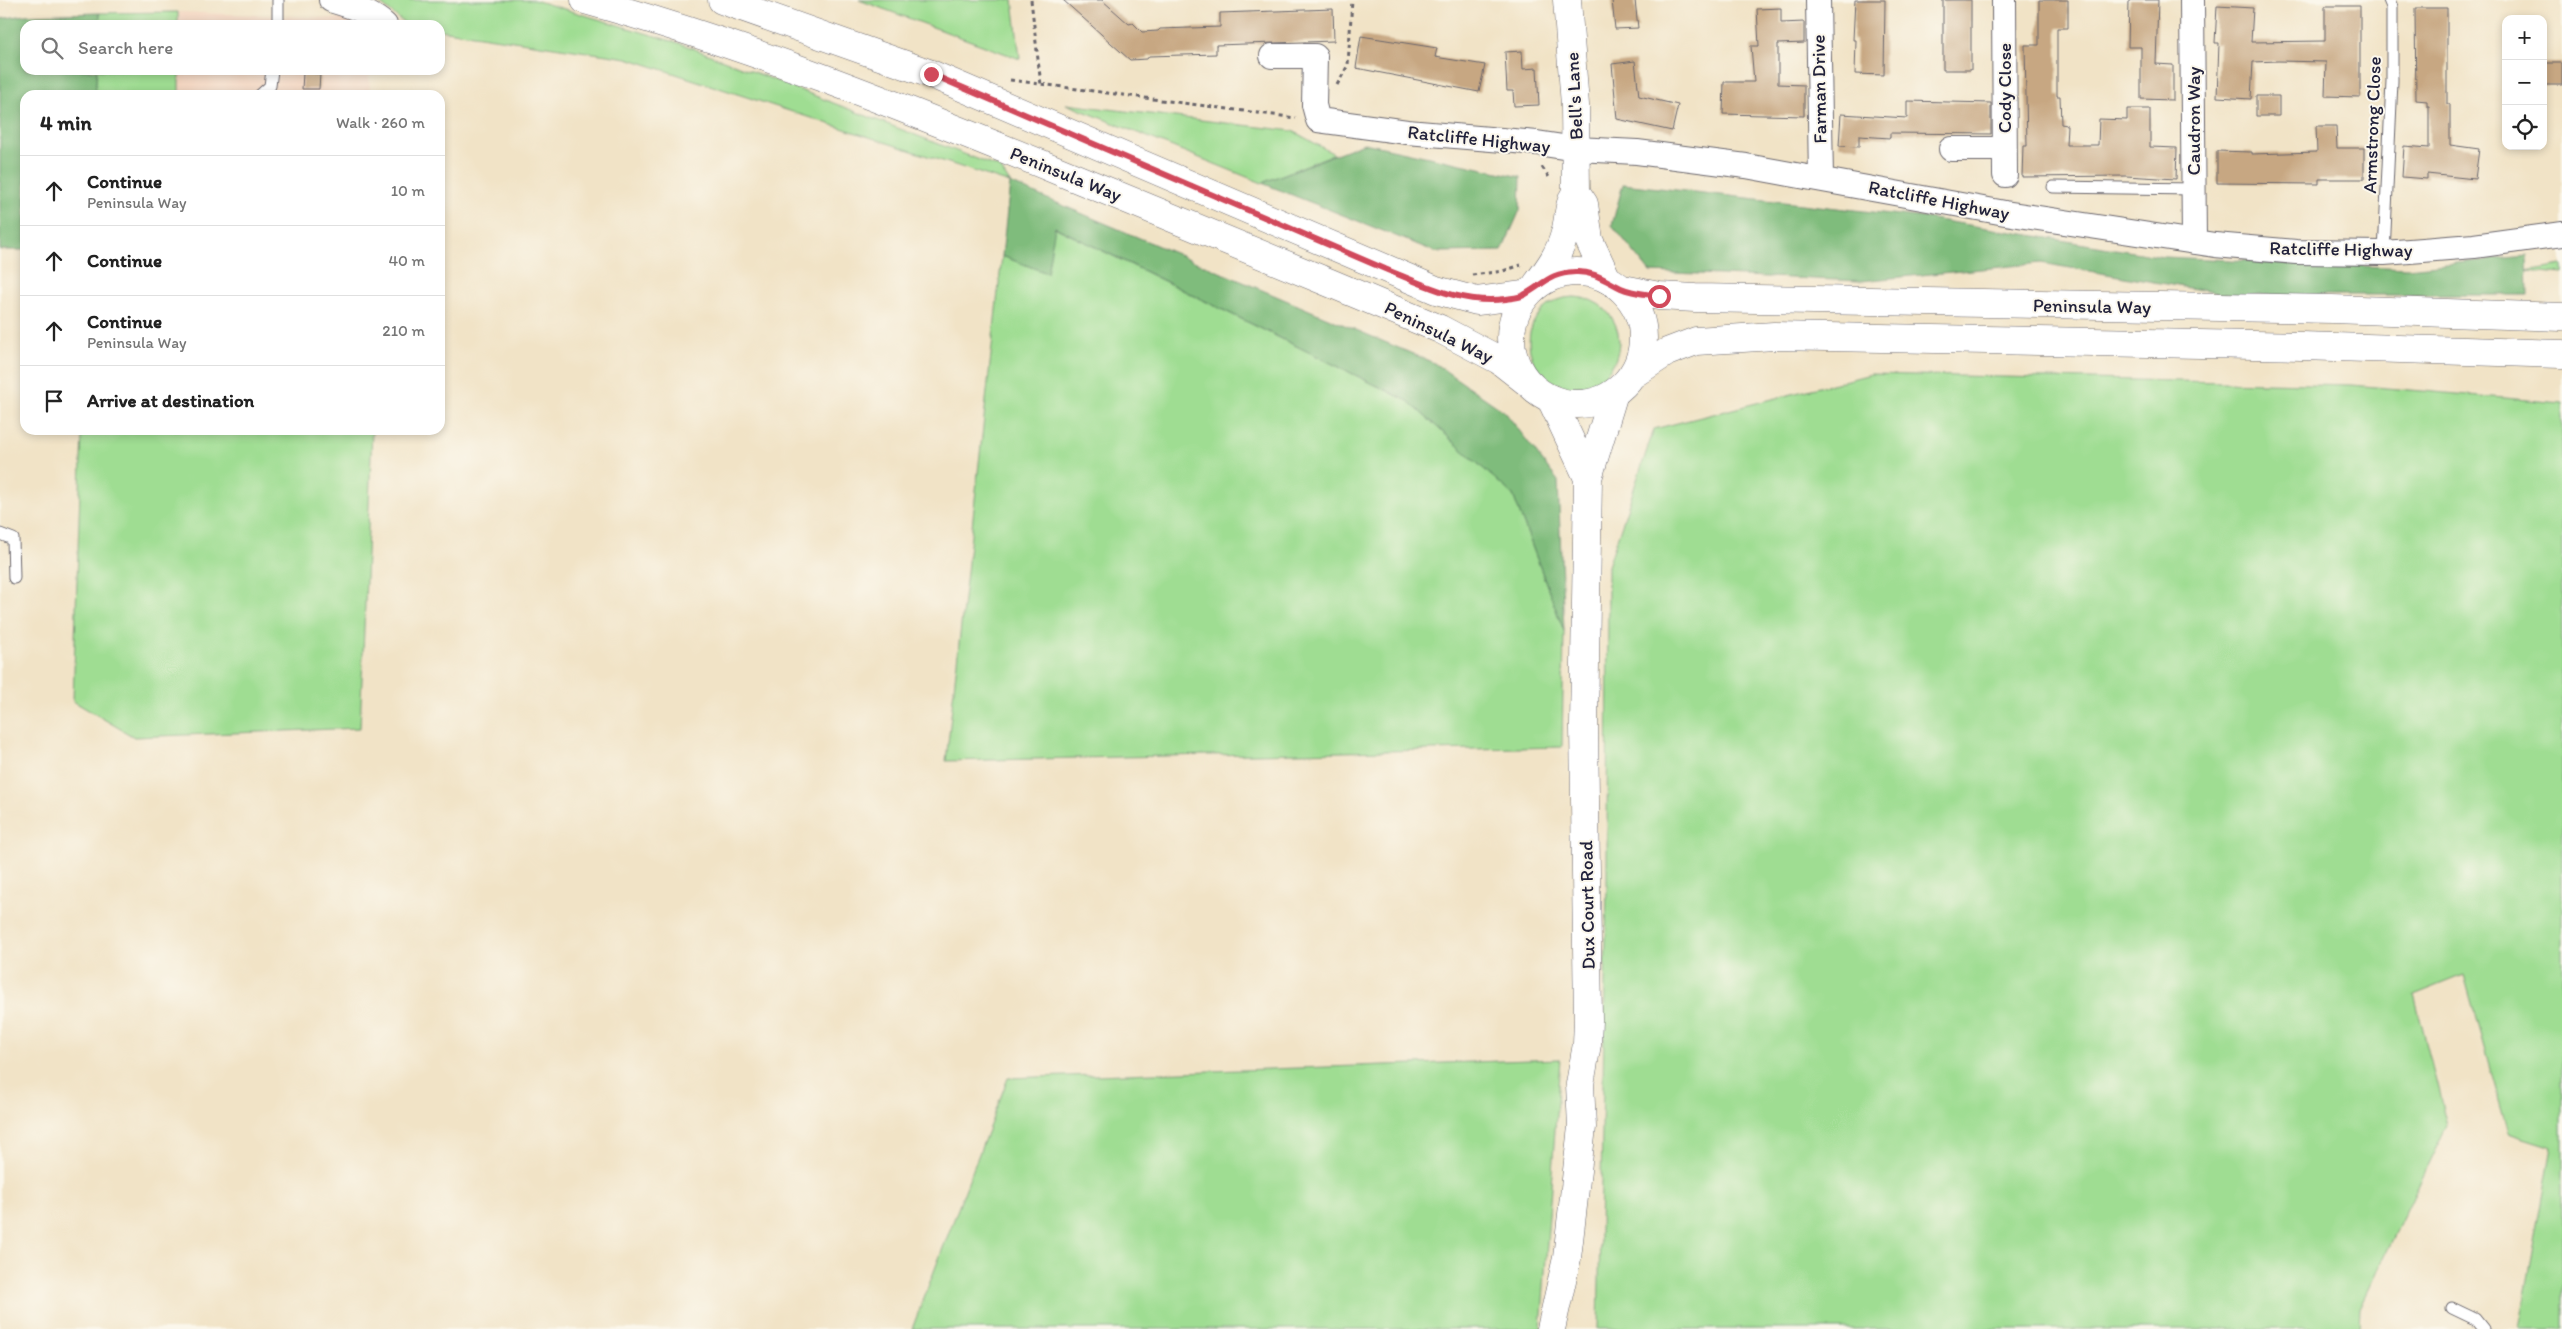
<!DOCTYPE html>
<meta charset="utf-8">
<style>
:root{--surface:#fff;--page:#f6f6f6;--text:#222;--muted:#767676;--line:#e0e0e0}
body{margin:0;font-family:Itim,sans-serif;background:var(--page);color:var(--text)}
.controls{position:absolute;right:15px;top:15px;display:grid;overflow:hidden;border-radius:10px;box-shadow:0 2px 8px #0003}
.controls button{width:45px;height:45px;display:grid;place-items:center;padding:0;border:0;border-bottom:1px solid var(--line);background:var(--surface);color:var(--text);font:25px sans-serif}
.stop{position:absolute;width:15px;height:15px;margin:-11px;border:4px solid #d1495b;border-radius:50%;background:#fff}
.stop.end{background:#d1495b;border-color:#fff;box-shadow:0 1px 5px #0008}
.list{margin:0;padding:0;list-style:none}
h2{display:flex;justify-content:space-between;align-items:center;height:65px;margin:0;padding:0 20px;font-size:21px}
h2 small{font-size:16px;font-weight:400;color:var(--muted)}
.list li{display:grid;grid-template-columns:32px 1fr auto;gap:15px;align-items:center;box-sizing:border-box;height:70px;padding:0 20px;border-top:1px solid var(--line)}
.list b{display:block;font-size:19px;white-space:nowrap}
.list p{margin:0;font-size:16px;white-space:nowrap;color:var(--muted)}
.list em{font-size:16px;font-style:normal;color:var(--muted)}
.icon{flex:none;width:28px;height:28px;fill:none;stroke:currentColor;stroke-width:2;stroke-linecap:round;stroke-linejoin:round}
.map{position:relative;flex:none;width:2562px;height:1329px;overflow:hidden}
.search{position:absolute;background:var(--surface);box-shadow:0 2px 8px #0003;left:20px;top:20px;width:425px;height:55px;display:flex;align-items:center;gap:12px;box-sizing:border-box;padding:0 18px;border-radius:15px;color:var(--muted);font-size:19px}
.panel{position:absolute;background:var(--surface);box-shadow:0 2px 8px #0003;left:20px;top:90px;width:425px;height:345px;border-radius:15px}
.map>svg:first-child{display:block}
.built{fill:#f3d4bf}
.green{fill:#9fdd92;stroke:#608066}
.forest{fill:#7fbc7c;stroke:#506f5c}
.building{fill:#c7a782}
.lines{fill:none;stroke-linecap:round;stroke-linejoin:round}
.lane-casing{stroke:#6a666c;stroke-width:13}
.street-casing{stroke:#6a666c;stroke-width:26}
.secondary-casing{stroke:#6a666c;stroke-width:29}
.primary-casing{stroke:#6a666c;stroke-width:29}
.path{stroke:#6a666c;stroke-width:3;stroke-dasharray:4 4;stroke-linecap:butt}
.lane{stroke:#fff;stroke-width:11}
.street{stroke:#fff;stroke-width:24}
.secondary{stroke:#fff;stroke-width:28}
.primary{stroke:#fff;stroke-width:28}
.route{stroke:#d1495b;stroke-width:6}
.labels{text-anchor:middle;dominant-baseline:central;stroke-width:4;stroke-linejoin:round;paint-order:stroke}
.street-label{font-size:19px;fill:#22223b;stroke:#fbf7ec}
</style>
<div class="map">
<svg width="2562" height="1329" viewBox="0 0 2562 1329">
<rect width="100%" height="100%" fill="#fbf7ec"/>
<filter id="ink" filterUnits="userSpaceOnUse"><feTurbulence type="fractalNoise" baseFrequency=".02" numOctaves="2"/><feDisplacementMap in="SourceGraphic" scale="10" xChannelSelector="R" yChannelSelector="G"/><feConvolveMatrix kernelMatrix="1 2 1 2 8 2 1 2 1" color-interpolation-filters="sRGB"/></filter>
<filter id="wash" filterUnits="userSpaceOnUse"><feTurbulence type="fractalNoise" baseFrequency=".0096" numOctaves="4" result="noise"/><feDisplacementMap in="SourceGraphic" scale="20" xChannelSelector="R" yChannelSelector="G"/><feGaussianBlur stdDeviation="1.12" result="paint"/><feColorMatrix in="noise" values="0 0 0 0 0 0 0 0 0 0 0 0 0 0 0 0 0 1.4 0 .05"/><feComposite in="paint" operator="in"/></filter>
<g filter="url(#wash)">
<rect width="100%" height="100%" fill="#f1e3c6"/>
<!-- built -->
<path class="built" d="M 178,12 L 369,20 L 369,25 L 178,25 Z
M 179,70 L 369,70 L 370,95 L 179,95 Z"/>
<!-- green -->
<path class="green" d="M 376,0 L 534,0 L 682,44 L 1000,168 L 1010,183 L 627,58 L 440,30 L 440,25 L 407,25 Z
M 859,0 L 1013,0 L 1020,59 Z
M 178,12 L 178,25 L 99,25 L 100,13 Z
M 97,70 L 179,70 L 179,95 L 95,95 Z
M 1066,104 L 1293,131 L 1334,154 L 1262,183 Z
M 1054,227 L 1408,401 L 1513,495 L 1564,631 L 1562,747 L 946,761 L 1002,256 L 1047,273 Z
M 2562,265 L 2562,274 L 2527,271 Z
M1529 342a45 45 0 1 1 90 0a45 45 0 1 1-90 0Z
M 1871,374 L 2352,385 L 2562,403 L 2562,1329 L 2519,1329 L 2552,1147 L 2508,1133 L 2464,975 L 2414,995 L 2447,1125 L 2360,1308 L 2359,1329 L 1598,1329 L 1607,886 L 1608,566 L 1654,429 Z
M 82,430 L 372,430 L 360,728 L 134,737 L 73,701 Z
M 1560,1059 L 1541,1329 L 912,1329 L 1008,1078 Z"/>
<!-- forest -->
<path class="forest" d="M 100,13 L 99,25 L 25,25 L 25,70 L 97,70 L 95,95 L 25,95 L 25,250 L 0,250 L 0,19 L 25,15 Z
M 1364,143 L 1521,177 L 1520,210 L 1502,251 L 1436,252 L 1262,183 Z
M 1010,183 L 1434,363 L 1505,412 L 1558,481 L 1564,631 L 1513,495 L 1408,401 L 1055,227 L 1047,273 L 1002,256 Z
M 1623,184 L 1926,218 L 2164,257 L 2407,268 L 2527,256 L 2528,295 L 2231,295 L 2041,263 L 1861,281 L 1650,272 L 1612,225 Z"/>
<g id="blocks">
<!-- building -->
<path class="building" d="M 1063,0 L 1102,0 L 1129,24 L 1133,23 L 1142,32 L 1158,31 L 1160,29 L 1220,27 L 1220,13 L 1333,9 L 1334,41 L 1216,45 L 1216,54 L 1149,56 L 1147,59 L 1130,60 Z
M 1612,0 L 1635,0 L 1638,28 L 1615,29 Z
M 1855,0 L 1885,0 L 1884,75 L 1855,74 L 1856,40 L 1853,40 Z
M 1943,0 L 1971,0 L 1971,70 L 1943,70 Z
M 2039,0 L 2068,0 L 2068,28 L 2057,28 L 2057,96 L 2060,96 L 2061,124 L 2067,125 L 2066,145 L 2098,145 L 2099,119 L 2127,120 L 2127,109 L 2150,109 L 2150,147 L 2177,148 L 2176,179 L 2126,176 L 2022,177 L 2023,146 L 2027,146 L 2025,45 L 2039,45 Z
M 2129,0 L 2158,0 L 2156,64 L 2173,65 L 2173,100 L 2141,99 L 2141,47 L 2128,47 Z
M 2217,6 L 2253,8 L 2251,42 L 2325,41 L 2325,6 L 2360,6 L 2360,97 L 2325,96 L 2326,62 L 2278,61 L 2253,62 L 2251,99 L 2217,97 L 2219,43 L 2215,43 Z
M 1781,8 L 1781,23 L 1804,22 L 1804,43 L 1778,44 L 1778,84 L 1804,85 L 1804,116 L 1723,114 L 1724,82 L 1754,82 L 1751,46 L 1759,46 L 1757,9 Z
M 2415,8 L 2447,8 L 2447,104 L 2450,104 L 2450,145 L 2479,149 L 2475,179 L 2427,174 L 2427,179 L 2402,177 L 2404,146 L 2429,148 L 2429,106 L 2427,106 L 2427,101 L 2416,100 Z
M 1361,36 L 1437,48 L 1435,57 L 1485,65 L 1479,92 L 1356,68 Z
M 1522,51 L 1523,69 L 1537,68 L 1539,105 L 1514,106 L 1513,91 L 1507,91 L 1505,52 Z
M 1635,61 L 1639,96 L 1678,105 L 1672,131 L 1617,119 L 1612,64 Z
M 2543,63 L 2562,63 L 2562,85 L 2543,85 Z
M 303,73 L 320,74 L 319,89 L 302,89 Z
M 2256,96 L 2279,96 L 2279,116 L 2256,116 Z
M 1907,101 L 1991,103 L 1991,134 L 1890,133 L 1890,138 L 1859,136 L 1859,147 L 1839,146 L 1841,114 L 1907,118 Z
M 2316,126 L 2336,126 L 2337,148 L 2364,148 L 2364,179 L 2319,179 L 2319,184 L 2217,183 L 2217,151 L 2252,152 L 2252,154 L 2317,152 Z"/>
</g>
</g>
<g filter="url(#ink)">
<use href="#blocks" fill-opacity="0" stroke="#6a666c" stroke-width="1"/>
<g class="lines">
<defs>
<path id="lane" d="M 278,0 L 278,25
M 260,95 L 270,86 L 272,70
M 2053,187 L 2194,189
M 2384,253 L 2392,81 L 2392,7 L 2389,0
M 0,534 L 13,539 L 14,578
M 2452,1308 L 2475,1319 L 2483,1329"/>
<path id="street" d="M 331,0 C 349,6 370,11 385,25
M 1818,0 L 1821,179
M 2004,0 L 2005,175
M 2192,0 L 2194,242
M 1272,56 L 1315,56 L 1314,105 L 1318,120 L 1407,132 L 1537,143 L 1576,149 L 1637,152 L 1746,166 L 2005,213 L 2215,245 L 2296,252 L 2384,253 L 2474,246 L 2562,234
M 1951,149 L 2004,149"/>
<path id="secondary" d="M 1576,192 L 1584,204 L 1589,240 L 1607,279
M 1537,284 C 1549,268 1560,253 1565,233 C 1569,219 1568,204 1576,192 L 1575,105 L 1567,0
M 1551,399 L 1588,478
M 1551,1329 L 1567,1258 L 1582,1127 L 1580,1084 L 1587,1044 L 1588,1020 L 1584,726 L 1588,478 L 1614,393"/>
<path id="primary" d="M 585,0 C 748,45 905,108 1061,172 C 1188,224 1314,276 1440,329 L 1499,360 L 1531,385
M 722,0 L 931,74 L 1436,290 L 1477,301 L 1524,295
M1511 338a66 66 0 1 1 132 0a66 66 0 1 1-132 0Z
M 1623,289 L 1659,296 L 1695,298 L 2332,309 L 2562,317
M 1632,375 L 1667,352 L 1696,341 L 1774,336 L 2301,346 L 2562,354"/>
</defs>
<!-- lane casing -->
<use href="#lane" class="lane-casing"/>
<!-- street casing -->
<use href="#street" class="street-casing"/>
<!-- secondary casing -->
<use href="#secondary" class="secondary-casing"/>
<!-- primary casing -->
<use href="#primary" class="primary-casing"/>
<!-- path -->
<path class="path" d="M 1031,0 L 1041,85
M 1010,80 L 1296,118
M 1337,85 L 1348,65 L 1352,0
M 1542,167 L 1551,180
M 1472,275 L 1503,271 L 1521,265"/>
<!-- lane -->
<use href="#lane" class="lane"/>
<!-- street -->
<use href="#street" class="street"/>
<!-- secondary -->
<use href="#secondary" class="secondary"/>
<!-- primary -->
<use href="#primary" class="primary"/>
</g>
</g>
<g class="lines" filter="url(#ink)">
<!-- route -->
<path class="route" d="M 931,74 L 1385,269 C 1425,285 1462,305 1506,299 C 1511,298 1519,298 1524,295 C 1544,284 1550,273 1575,272 C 1594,271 1606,281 1621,288 C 1632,293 1647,294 1659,296"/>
</g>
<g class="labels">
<!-- street labels -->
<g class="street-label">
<text transform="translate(2004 88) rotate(-90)">Cody Close</text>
<text transform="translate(1819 89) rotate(-91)">Farman Drive</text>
<text transform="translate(1574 96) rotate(-93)">Bell's Lane</text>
<text transform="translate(2193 121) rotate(-90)">Caudron Way</text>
<text transform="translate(2372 125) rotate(-88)">Armstrong Close</text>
<text transform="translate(1479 139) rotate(6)">Ratcliffe Highway</text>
<text transform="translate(1066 174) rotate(22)">Peninsula Way</text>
<text transform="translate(1939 200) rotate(11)">Ratcliffe Highway</text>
<text transform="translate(2341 249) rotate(1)">Ratcliffe Highway</text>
<text transform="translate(2092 306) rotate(1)">Peninsula Way</text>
<text transform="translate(1439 332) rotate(26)">Peninsula Way</text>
<text transform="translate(1587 905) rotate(-91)">Dux Court Road</text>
</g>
</g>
</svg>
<div class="controls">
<button>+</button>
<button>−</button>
<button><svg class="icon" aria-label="locate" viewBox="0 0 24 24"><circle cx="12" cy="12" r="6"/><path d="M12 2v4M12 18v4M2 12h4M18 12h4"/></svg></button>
</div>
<div class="stop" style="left:1659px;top:296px"></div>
<div class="stop end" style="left:931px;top:74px"></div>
<div class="search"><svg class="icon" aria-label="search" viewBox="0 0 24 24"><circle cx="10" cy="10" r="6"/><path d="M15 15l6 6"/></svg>Search here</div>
<section class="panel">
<h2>4 min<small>Walk · 260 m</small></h2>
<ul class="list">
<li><svg class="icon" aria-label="ahead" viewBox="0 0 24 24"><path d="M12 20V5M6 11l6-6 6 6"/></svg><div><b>Continue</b><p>Peninsula Way</p></div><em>10 m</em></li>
<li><svg class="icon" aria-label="ahead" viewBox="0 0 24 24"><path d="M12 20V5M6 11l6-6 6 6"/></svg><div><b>Continue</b></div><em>40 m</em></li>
<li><svg class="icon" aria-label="ahead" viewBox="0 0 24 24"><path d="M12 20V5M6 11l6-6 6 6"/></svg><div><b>Continue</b><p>Peninsula Way</p></div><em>210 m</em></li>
<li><svg class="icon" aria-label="arrive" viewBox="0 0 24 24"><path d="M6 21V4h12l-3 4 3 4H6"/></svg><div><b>Arrive at destination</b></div></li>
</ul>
</section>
</div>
